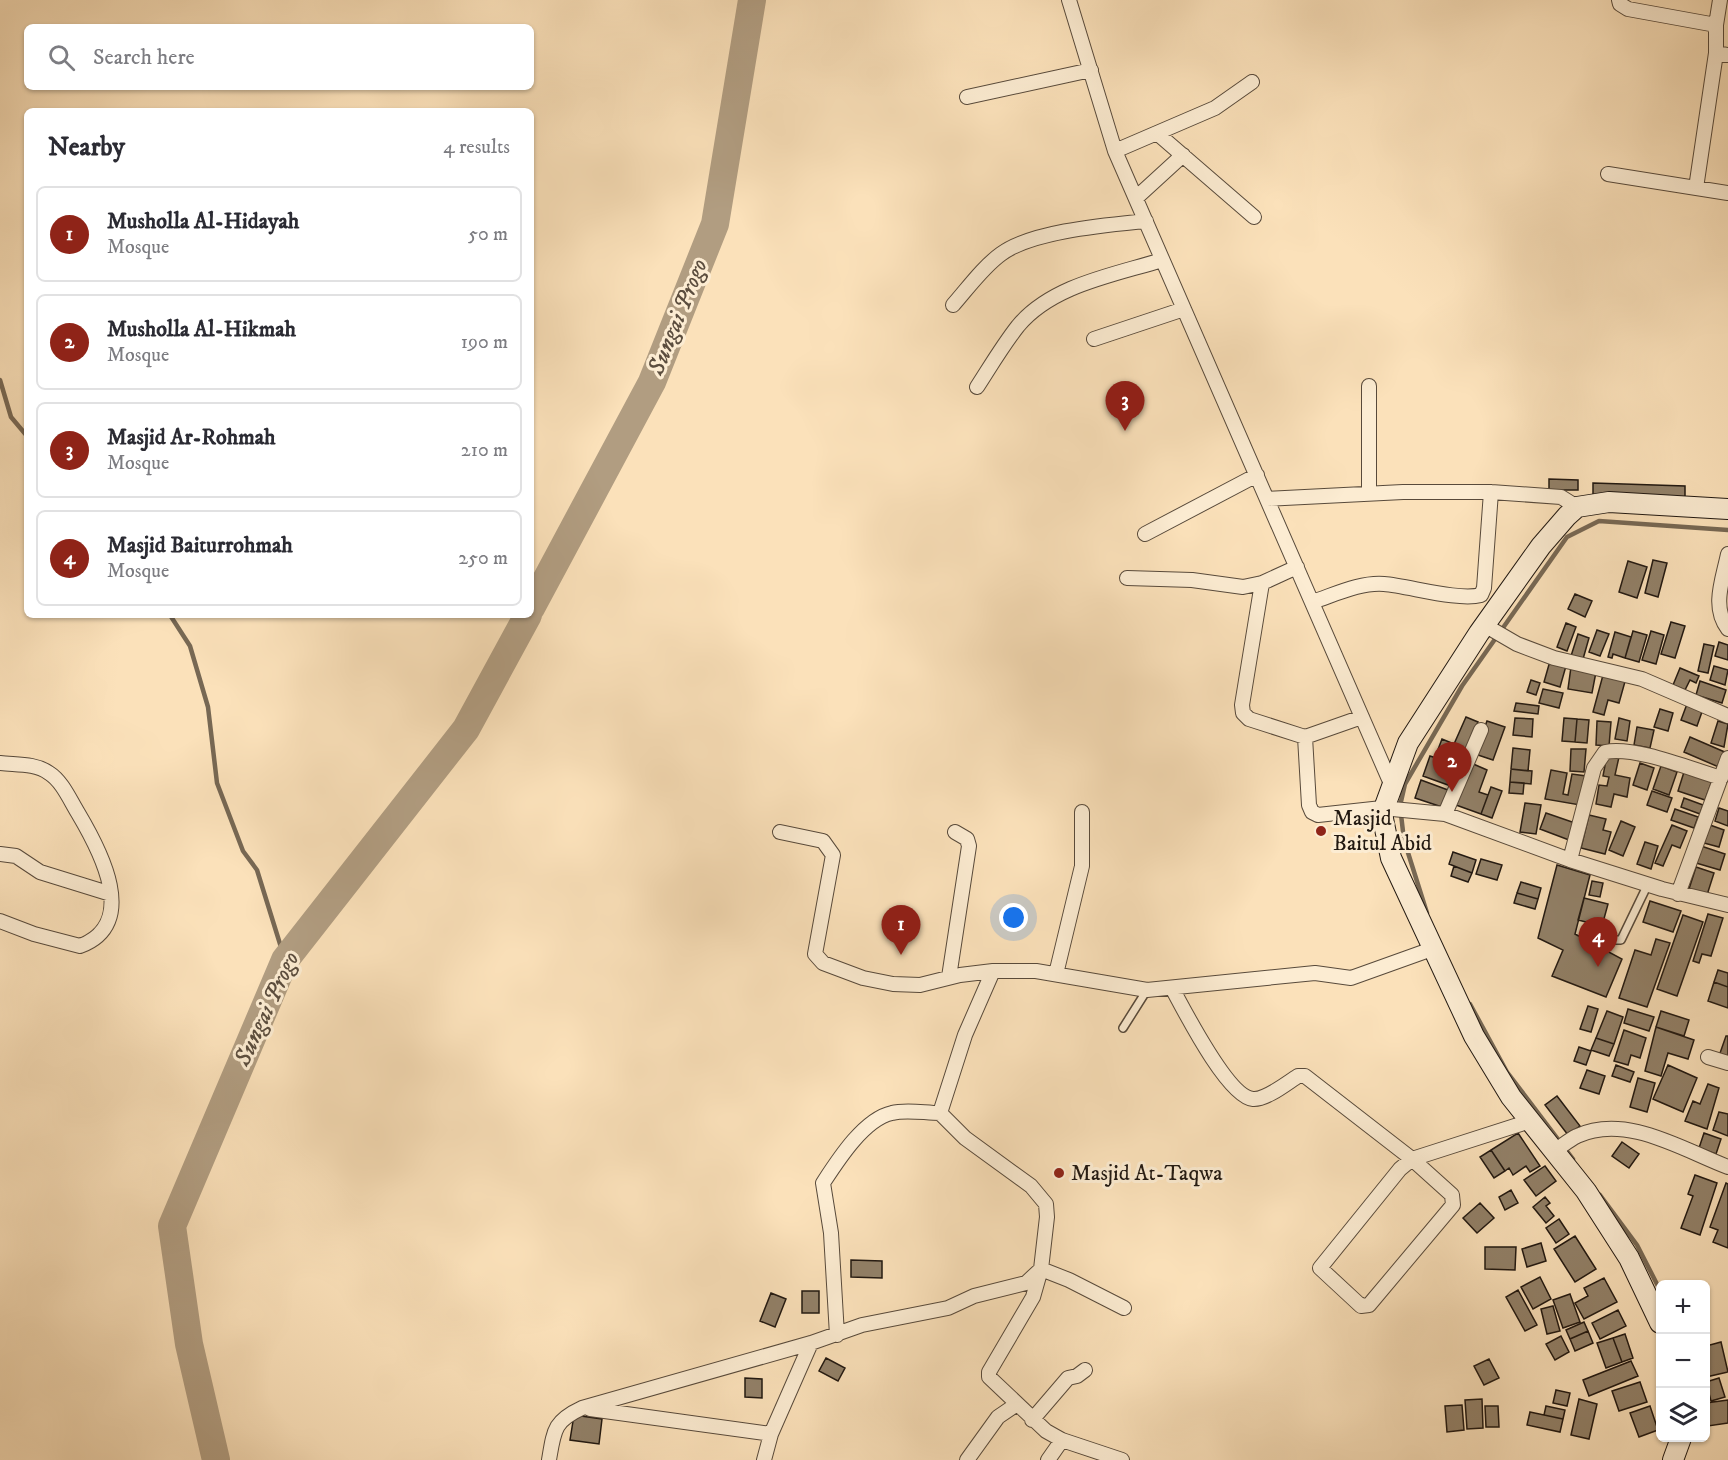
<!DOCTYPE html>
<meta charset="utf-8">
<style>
:root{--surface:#fff;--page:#f2f2f3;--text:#2b2b33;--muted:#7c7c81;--line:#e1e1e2;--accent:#8f2418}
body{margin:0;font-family:"IM FELL DW Pica",serif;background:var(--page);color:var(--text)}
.controls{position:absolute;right:18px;bottom:18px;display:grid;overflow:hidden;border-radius:9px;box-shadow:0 2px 4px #0004}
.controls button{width:54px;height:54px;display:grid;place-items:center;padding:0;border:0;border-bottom:2px solid var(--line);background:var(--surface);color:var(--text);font:30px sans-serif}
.you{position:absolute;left:1014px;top:918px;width:21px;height:21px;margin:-15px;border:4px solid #fff;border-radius:50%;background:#1a73e8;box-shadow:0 0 0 9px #1a73e833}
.badge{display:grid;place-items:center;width:39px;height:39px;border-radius:50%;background:var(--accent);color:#fff;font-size:20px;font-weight:700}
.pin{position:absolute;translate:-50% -50px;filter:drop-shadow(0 2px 3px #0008)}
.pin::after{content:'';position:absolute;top:32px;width:21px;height:18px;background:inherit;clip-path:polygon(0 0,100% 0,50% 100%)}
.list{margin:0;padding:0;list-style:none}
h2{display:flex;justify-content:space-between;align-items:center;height:78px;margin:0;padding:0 24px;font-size:26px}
h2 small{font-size:20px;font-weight:400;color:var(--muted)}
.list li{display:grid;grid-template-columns:39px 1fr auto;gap:18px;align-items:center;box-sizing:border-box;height:96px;margin:0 12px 12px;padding:0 12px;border:2px solid var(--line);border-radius:9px}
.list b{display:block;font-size:22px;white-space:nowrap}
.list p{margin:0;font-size:20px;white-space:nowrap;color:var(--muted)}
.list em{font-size:20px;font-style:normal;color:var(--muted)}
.icon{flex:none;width:33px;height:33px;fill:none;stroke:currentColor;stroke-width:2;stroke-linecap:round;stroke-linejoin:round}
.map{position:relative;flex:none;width:1728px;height:1460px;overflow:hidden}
.search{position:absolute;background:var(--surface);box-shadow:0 2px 4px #0004;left:24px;top:24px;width:510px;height:66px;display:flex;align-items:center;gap:15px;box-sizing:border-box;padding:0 21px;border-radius:9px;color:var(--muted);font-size:22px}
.panel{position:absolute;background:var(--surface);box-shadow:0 2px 4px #0004;left:24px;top:108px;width:510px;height:510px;border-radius:9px}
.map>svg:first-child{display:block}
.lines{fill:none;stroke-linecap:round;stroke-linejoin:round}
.stream{stroke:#776854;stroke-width:4.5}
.river{stroke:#b19d81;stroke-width:28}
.building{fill:#928169;stroke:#211811;stroke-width:1.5}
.service-casing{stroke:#584a3b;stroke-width:10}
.minor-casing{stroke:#584a3b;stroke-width:16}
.secondary-casing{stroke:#211811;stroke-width:22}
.service{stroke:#fcecd2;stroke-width:7}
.minor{stroke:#fcecd2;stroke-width:14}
.secondary{stroke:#fcecd2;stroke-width:20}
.poi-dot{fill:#8f2418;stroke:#fcecd2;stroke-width:2}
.labels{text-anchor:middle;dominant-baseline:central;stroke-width:6;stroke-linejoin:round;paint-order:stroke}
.poi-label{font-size:22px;fill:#211811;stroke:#fcecd2;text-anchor:start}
.water-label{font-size:24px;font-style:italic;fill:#5b4d3e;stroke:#fcecd2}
</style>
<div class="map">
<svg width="1728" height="1460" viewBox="0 0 1728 1460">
<rect width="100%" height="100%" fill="#fbe1ba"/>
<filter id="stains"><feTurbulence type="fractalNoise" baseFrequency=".00333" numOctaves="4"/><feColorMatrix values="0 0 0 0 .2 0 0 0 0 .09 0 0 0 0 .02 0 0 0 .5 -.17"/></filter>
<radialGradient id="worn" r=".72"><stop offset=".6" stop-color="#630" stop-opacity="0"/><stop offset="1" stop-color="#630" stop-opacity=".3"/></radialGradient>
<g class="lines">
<!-- stream -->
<path class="stream" d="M 0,380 L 11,417 L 27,436
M 170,615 L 190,646 L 208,707 L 217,783 L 243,851 L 257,870 L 285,960
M 1427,913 L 1404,840 L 1400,806 L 1405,784 L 1462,686 L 1567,537 L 1599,521 L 1728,530
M 1470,1004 L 1507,1072 L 1573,1159
M 1600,1195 L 1637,1245 L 1660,1290"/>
<!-- river -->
<path class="river" d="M 531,608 L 652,382 L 715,224 L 752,0
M 216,1460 L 189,1344 L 172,1226 L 285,960 L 466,729 L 528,615"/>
</g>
<!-- building -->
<path class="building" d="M 1549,479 L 1578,480 L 1578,490 L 1549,490 Z
M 1593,483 L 1685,486 L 1685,502 L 1593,498 Z
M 1653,560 L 1667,563 L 1658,597 L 1645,593 Z
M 1628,561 L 1647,567 L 1637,598 L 1619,592 Z
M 1575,594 L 1592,601 L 1585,617 L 1568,609 Z
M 1671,622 L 1685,626 L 1675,658 L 1661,654 Z
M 1566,623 L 1576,627 L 1567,651 L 1557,647 Z
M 1597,630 L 1609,634 L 1600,656 L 1589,652 Z
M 1633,631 L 1647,635 L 1639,662 L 1625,658 Z
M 1651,631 L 1664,635 L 1656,664 L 1642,660 Z
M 1615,632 L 1631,637 L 1625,658 L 1613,654 L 1612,658 L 1608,657 Z
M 1578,634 L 1589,638 L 1583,659 L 1571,656 Z
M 1719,642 L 1728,645 L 1728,660 L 1715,656 Z
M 1704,644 L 1714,646 L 1708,673 L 1698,671 Z
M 1550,661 L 1566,666 L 1560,687 L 1544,682 Z
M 1714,666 L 1728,670 L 1725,685 L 1710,680 Z
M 1571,667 L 1596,672 L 1592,693 L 1568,689 Z
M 1680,668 L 1699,676 L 1696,683 L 1690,680 L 1685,690 L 1673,685 Z
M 1603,675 L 1626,678 L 1619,703 L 1608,700 L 1604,715 L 1593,712 Z
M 1531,680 L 1540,683 L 1536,695 L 1527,692 Z
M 1700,681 L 1726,690 L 1722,703 L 1696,695 Z
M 1543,689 L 1563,693 L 1559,708 L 1539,703 Z
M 1516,703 L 1539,706 L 1538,714 L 1514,711 Z
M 1687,704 L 1703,709 L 1697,726 L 1681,720 Z
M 1660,709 L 1673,713 L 1668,731 L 1654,727 Z
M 1466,717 L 1478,722 L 1457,769 L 1447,764 L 1450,758 L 1437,752 L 1442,739 L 1454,744 Z
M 1515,718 L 1533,719 L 1532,737 L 1513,735 Z
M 1564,718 L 1577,719 L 1575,742 L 1562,741 Z
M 1619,718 L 1630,721 L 1627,741 L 1615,739 Z
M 1577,719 L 1589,720 L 1587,743 L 1575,742 Z
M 1487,721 L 1505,727 L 1493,760 L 1475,754 Z
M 1597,721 L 1611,722 L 1609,746 L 1596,745 Z
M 1718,721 L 1728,724 L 1724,747 L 1711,743 Z
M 1637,727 L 1654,730 L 1650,748 L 1634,745 Z
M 1690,737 L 1727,753 L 1721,768 L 1684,752 Z
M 1513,748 L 1530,750 L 1528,771 L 1511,769 Z
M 1571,749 L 1586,749 L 1584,772 L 1570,771 Z
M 1607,755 L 1619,757 L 1615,775 L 1630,778 L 1627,797 L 1614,794 L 1611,807 L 1596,804 L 1599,785 L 1607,786 L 1609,777 L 1603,776 Z
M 1430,756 L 1442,760 L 1439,768 L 1452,773 L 1448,785 L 1423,776 Z
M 1471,763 L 1487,770 L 1479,792 L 1488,795 L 1481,814 L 1456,805 Z
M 1640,763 L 1654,768 L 1647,790 L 1633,785 Z
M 1661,766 L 1677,772 L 1669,795 L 1653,789 Z
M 1511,769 L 1532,771 L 1531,784 L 1510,782 Z
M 1551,770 L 1567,773 L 1563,794 L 1568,795 L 1572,774 L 1586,776 L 1580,805 L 1545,799 Z
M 1684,772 L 1712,781 L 1705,800 L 1678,791 Z
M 1421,780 L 1448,790 L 1442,807 L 1415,798 Z
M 1510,782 L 1524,783 L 1523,794 L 1509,793 Z
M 1491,787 L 1502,791 L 1492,818 L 1481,814 Z
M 1652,791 L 1672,798 L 1667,812 L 1647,805 Z
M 1684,798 L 1703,805 L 1700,814 L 1681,807 Z
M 1525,803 L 1541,805 L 1536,834 L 1520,832 Z
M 1719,808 L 1728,811 L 1728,826 L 1715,821 Z
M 1675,809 L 1698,817 L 1694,828 L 1671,820 Z
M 1546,813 L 1575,823 L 1569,840 L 1540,829 Z
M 1589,815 L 1606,819 L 1603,830 L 1611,832 L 1605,854 L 1581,848 Z
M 1621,821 L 1635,827 L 1623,856 L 1609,850 Z
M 1672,825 L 1687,831 L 1680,848 L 1672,845 L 1663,866 L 1655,863 Z
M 1710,825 L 1724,830 L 1719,847 L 1704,843 Z
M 1645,842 L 1658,846 L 1651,869 L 1637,864 Z
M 1701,846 L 1725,854 L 1720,870 L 1696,863 Z
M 1453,852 L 1476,860 L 1472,873 L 1449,864 Z
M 1481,859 L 1502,865 L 1497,880 L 1476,874 Z
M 1557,865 L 1590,875 L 1575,934 L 1622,959 L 1606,997 L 1552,976 L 1563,950 L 1538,938 Z
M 1454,866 L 1472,873 L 1468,882 L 1451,876 Z
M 1696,867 L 1714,873 L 1707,895 L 1689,889 Z
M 1592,881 L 1603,883 L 1600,897 L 1589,895 Z
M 1521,882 L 1541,888 L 1538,899 L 1517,893 Z
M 1517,893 L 1538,899 L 1535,909 L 1514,903 Z
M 1584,898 L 1608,904 L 1602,926 L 1578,920 Z
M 1650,901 L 1681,911 L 1673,932 L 1643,922 Z
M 1708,914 L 1723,918 L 1711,956 L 1702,954 L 1699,963 L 1693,961 Z
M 1683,915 L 1703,922 L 1677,996 L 1657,989 Z
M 1656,939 L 1670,943 L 1647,1007 L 1619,998 L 1635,950 L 1651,955 Z
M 1718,970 L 1728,973 L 1728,987 L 1714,982 Z
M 1714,982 L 1728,987 L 1728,1008 L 1708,1001 Z
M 1588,1006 L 1598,1009 L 1591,1032 L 1580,1029 Z
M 1628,1009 L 1654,1017 L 1649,1031 L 1624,1023 Z
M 1607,1011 L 1623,1017 L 1614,1044 L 1596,1038 Z
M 1661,1011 L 1689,1020 L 1684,1036 L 1656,1027 Z
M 1656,1027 L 1694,1040 L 1688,1059 L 1668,1053 L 1661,1076 L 1645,1071 Z
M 1624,1030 L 1646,1038 L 1640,1058 L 1631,1055 L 1628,1065 L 1614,1061 Z
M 1726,1036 L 1728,1036 L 1728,1059 L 1719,1056 Z
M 1596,1038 L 1614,1044 L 1609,1056 L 1591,1050 Z
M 1579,1047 L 1591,1051 L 1586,1065 L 1574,1061 Z
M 1616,1065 L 1634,1072 L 1630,1082 L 1612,1076 Z
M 1668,1065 L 1697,1078 L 1683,1112 L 1653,1099 Z
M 1587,1070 L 1605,1076 L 1599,1094 L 1580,1088 Z
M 1638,1078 L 1655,1083 L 1647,1112 L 1630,1107 Z
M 1708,1084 L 1719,1088 L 1707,1129 L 1685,1121 L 1693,1101 L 1700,1104 Z
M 1557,1096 L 1580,1126 L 1568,1135 L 1545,1105 Z
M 1719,1112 L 1728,1114 L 1728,1136 L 1713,1130 Z
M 1518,1133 L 1540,1166 L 1530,1172 L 1526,1166 L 1513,1175 L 1509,1168 L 1505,1171 L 1491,1150 Z
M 1704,1133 L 1721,1139 L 1716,1154 L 1699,1148 Z
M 1622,1142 L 1639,1154 L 1629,1168 L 1612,1156 Z
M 1491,1150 L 1505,1171 L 1494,1178 L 1480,1157 Z
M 1545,1166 L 1556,1181 L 1536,1196 L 1524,1180 Z
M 1695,1175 L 1717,1183 L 1700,1235 L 1681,1228 L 1693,1196 L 1688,1194 Z
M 1726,1183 L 1728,1184 L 1728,1248 L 1713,1242 L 1718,1230 L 1710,1227 Z
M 1511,1190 L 1518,1203 L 1505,1210 L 1499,1197 Z
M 1545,1197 L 1550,1203 L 1546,1206 L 1554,1216 L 1546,1223 L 1533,1207 Z
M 1480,1203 L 1494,1218 L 1477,1233 L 1463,1218 Z
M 1559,1219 L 1569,1234 L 1556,1243 L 1546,1228 Z
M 1575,1236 L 1596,1269 L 1575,1282 L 1554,1249 Z
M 1541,1243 L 1546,1261 L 1527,1267 L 1522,1249 Z
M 1485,1247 L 1516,1247 L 1515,1270 L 1485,1269 Z
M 851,1260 L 882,1261 L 882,1278 L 851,1277 Z
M 1540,1277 L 1551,1299 L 1533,1309 L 1521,1287 Z
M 1604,1278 L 1617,1302 L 1584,1319 L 1575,1303 L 1588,1296 L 1584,1288 Z
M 1518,1290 L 1537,1325 L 1525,1331 L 1506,1297 Z
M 802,1291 L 819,1291 L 819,1313 L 802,1313 Z
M 771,1293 L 786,1299 L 775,1327 L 760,1321 Z
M 1570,1294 L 1580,1322 L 1563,1328 L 1553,1300 Z
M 1553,1306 L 1560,1331 L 1547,1334 L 1541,1309 Z
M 1618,1310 L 1626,1326 L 1600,1339 L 1592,1323 Z
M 1584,1322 L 1588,1331 L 1570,1339 L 1566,1330 Z
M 1588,1331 L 1593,1343 L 1575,1351 L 1570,1339 Z
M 1625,1334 L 1633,1358 L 1622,1362 L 1613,1338 Z
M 1561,1336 L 1569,1352 L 1555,1360 L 1546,1344 Z
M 1613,1338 L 1622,1362 L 1606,1368 L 1597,1343 Z
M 1721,1342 L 1728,1372 L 1706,1377 L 1706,1346 Z
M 826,1358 L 845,1368 L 838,1381 L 819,1371 Z
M 1489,1359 L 1499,1378 L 1484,1385 L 1474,1366 Z
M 1631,1361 L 1638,1376 L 1589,1396 L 1583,1380 Z
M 745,1378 L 762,1379 L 762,1398 L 745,1397 Z
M 1719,1378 L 1725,1397 L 1711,1401 L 1706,1382 Z
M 1640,1382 L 1647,1402 L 1619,1411 L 1612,1391 Z
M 1556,1390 L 1570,1393 L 1567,1406 L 1553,1403 Z
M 1482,1399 L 1483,1428 L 1467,1429 L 1465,1400 Z
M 1579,1399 L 1597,1404 L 1589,1439 L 1571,1435 Z
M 1728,1400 L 1728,1423 L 1708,1426 L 1706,1403 Z
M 1462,1405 L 1464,1430 L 1447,1432 L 1445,1406 Z
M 1485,1406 L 1498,1406 L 1499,1427 L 1486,1427 Z
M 1546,1406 L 1565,1410 L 1563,1419 L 1544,1415 Z
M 1650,1406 L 1658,1430 L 1639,1437 L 1630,1413 Z
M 1530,1412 L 1563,1419 L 1560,1432 L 1527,1425 Z
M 574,1415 L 602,1419 L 599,1444 L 570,1440 Z"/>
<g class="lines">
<defs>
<path id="service" d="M 1588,940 L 1621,940 L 1648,884
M 1123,1028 L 1147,990"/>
<path id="minor" d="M 1069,0 L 1115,151
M 1619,0 L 1620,4 L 1628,9 L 1716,25
M 1720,0 L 1716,25 L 1716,53 L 1728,55
M 1252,82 L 1215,108 L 1115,151 L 1392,786
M 967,97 L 1091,70
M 1158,134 L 1254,217
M 1608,174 L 1728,193
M 1696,188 L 1716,53
M 1136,198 L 1183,155
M 953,305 C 968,288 983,267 1001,254 C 1032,231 1107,225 1146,221
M 1094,339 L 1184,309
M 977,387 C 990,367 1003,345 1018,326 C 1052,285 1114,275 1162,260
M 1369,494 L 1369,386
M 1267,499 L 1403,492 L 1491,492 L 1561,497 L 1577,507
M 1145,534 L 1257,475
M 1728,554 C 1723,579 1711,607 1728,629
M 1127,578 L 1192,580 L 1243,587 L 1262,583 L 1297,567
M 1262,583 L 1242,705 L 1243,713 L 1249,719 L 1305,737 L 1362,717
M 1312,602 C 1334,595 1360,582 1384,584 C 1409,586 1458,601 1481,595 L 1484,588 L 1491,492
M 1486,626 L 1517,644 L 1554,658 L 1642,679 L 1728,716
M 1305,737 L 1309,805 L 1312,812 L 1318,815 L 1382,808 L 1445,814 L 1570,860 L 1662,889 L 1728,905
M 0,763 C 16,765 35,763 49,773 C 62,781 70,800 78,813 C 100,850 140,924 80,946 L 34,934 L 0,921
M 1445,814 L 1481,730
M 780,832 L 823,841 L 833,855 L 815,954 L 823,963 L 863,978 L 893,984 L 920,985 L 960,975 L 993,971 L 1036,971 L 1147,990 L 1315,973 L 1351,978 L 1432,949
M 0,854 L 16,856 L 40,872 L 111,894
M 1570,860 L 1594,768 L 1605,752 C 1636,746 1690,769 1721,778
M 1678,894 L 1728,758
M 1056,974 L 1082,866 L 1082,812
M 949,977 L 969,846 L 967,839 L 955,832
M 1172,988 C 1184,1010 1228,1097 1253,1099 C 1266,1100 1287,1083 1298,1076 L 1305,1076 L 1412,1159 L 1452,1195 L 1453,1205 L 1369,1305 L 1361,1306 L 1320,1268 L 1400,1169 L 1412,1159 L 1530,1121
M 1708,1057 L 1728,1063
M 940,1113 L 965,1035 L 993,971
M 1554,1151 C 1562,1146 1569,1140 1577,1136 C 1626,1113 1683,1150 1728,1167
M 590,1409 L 771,1434
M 1032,1420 L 1068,1378 L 1077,1376 L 1085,1370
M 549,1460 C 554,1430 554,1421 582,1408 L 811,1343 L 862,1325 L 948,1308 L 974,1296 L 1026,1283 L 1041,1269 L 1047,1217 L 1046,1204 L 1031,1186 L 965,1138 L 940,1113 C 925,1113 906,1109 892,1113 C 864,1119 838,1160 823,1183 L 831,1233 L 837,1335
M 764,1460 L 771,1434 L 811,1343
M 967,1460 L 998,1417 L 1017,1404
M 1048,1460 L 1062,1440
M 1122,1460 L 1062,1440 L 1046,1431 L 989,1377 L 989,1372 L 1033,1297 L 1041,1269 L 1069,1280 L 1124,1308"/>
<path id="secondary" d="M 1660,1323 L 1629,1258 L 1586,1191 L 1511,1097 L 1474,1036 L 1391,858 L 1382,814 L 1408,743 L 1479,633 L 1541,546 L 1567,516 L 1577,507 L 1609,502 L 1728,509
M 1673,1460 L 1681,1438"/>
</defs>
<!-- service casing -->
<use href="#service" class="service-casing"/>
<!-- minor casing -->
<use href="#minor" class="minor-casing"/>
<!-- secondary casing -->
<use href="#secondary" class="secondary-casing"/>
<!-- service -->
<use href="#service" class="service"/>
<!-- minor -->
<use href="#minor" class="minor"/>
<!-- secondary -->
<use href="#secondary" class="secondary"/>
</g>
<!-- markers -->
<g class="poi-dot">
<circle cx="1321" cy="831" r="6"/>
<circle cx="1059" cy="1173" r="6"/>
</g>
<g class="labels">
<!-- poi labels -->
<g class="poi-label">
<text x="1333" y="818">Masjid<tspan x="1333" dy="25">Baitul Abid</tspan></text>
<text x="1071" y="1173">Masjid At-Taqwa</text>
</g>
<!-- water labels -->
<g class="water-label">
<text transform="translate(678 317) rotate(-68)">Sungai Progo</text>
<text transform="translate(267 1009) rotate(-65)">Sungai Progo</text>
</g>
</g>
<rect width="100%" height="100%" filter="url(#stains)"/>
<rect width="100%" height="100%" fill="url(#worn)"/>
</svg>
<div class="controls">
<button>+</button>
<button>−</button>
<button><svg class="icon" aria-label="layers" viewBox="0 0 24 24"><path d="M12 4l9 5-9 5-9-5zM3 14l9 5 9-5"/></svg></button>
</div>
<div class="you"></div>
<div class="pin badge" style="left:901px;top:955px">1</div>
<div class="pin badge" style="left:1452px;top:792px">2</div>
<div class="pin badge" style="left:1125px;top:431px">3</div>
<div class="pin badge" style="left:1598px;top:967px">4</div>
<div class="search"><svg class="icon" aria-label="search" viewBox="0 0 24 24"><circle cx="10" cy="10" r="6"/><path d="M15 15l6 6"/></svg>Search here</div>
<section class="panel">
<h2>Nearby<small>4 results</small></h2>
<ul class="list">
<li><span class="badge">1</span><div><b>Musholla Al-Hidayah</b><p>Mosque</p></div><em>50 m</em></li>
<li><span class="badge">2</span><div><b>Musholla Al-Hikmah</b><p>Mosque</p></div><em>190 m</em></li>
<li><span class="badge">3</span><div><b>Masjid Ar-Rohmah</b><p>Mosque</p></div><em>210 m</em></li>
<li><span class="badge">4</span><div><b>Masjid Baiturrohmah</b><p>Mosque</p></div><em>250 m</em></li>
</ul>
</section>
</div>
